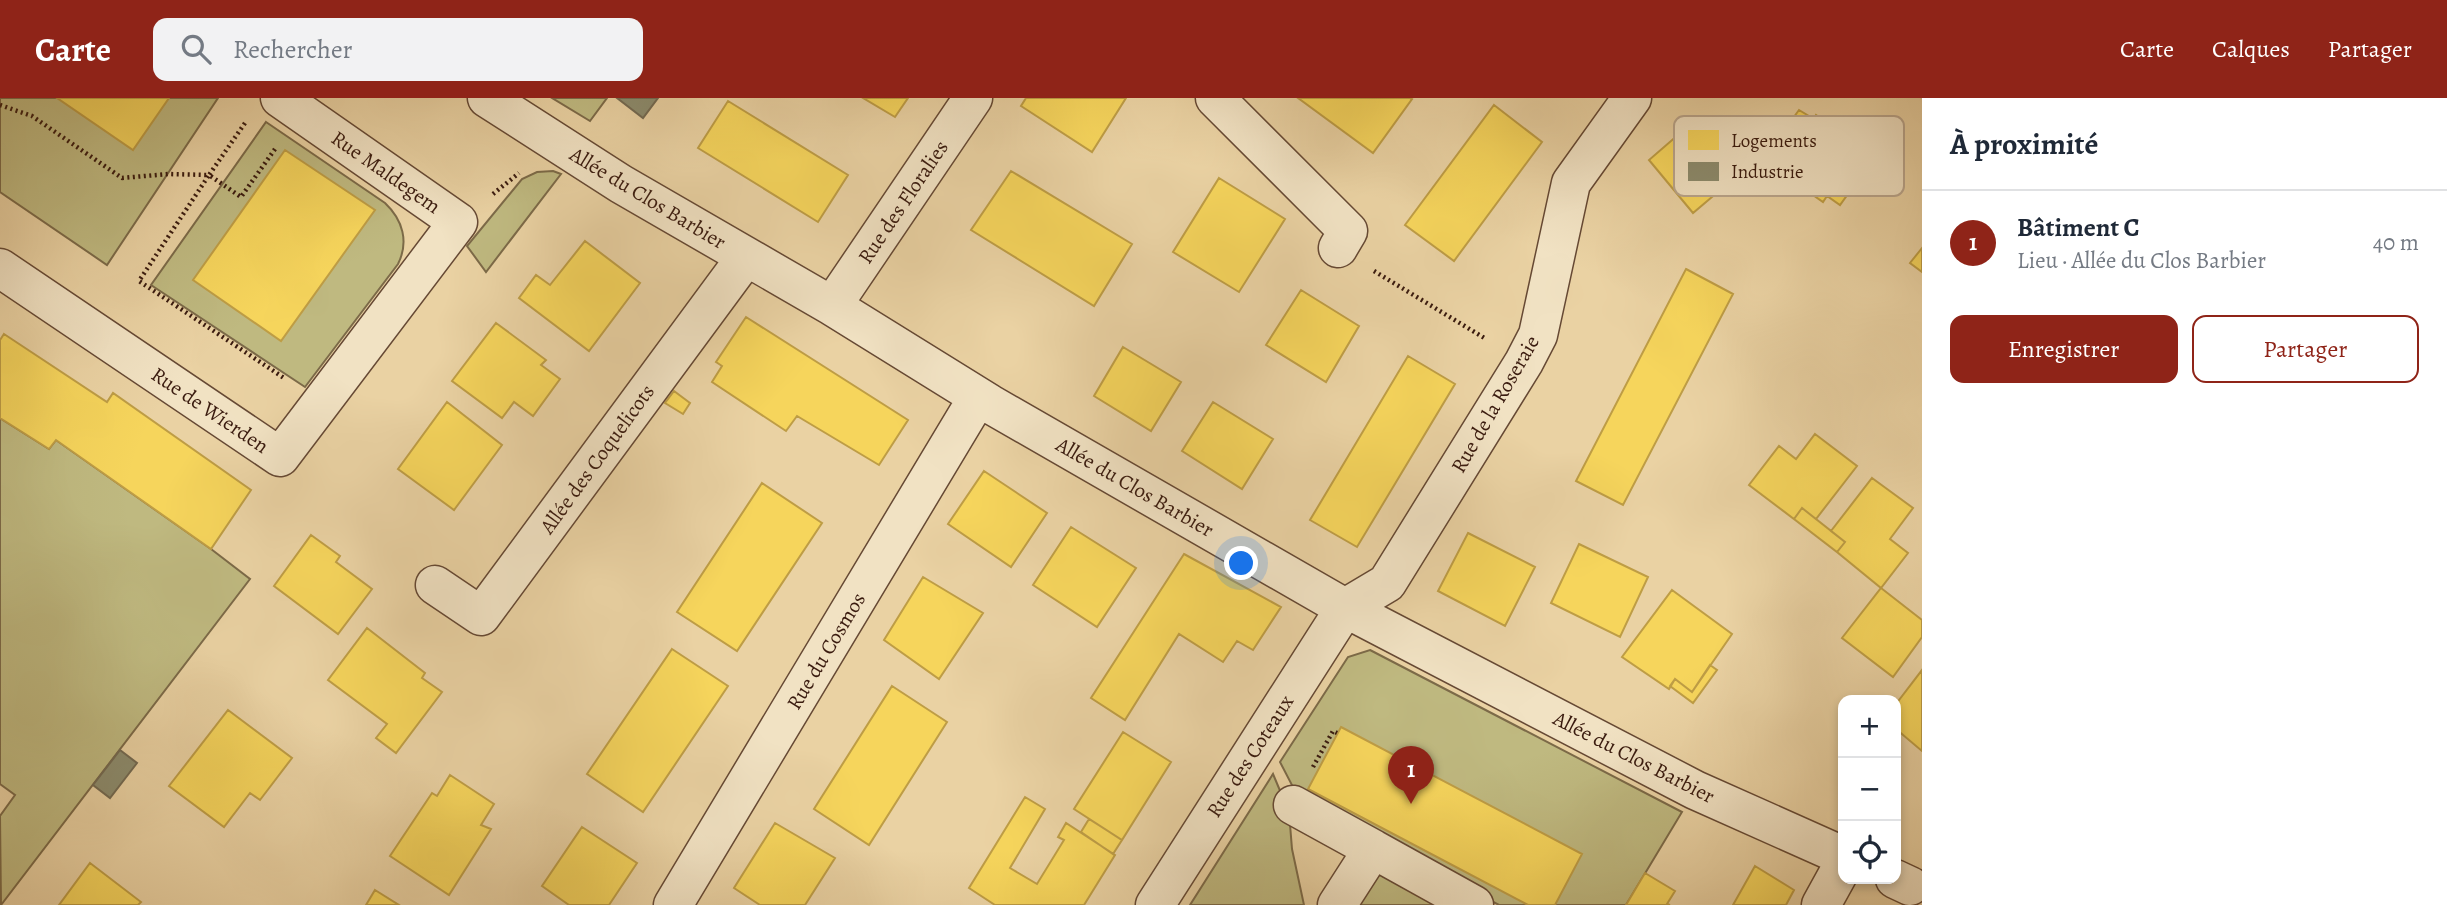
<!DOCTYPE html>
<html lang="fr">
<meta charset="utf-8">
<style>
:root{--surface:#fff;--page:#f2f2f3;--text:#1f2937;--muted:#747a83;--line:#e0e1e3;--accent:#8f2418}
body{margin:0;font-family:Alegreya,serif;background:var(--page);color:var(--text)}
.controls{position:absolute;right:21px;bottom:21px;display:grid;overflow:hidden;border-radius:14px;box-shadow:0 4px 10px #0003}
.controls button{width:63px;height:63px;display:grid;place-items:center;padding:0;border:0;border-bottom:2px solid var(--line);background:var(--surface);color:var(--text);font:35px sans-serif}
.you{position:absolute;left:1242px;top:466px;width:24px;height:24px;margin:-18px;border:5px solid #fff;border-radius:50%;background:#1a73e8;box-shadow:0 0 0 10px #1a73e833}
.badge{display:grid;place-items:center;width:46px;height:46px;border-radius:50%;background:var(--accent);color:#fff;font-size:23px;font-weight:700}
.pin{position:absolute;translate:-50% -58px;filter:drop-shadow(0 2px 4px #0008)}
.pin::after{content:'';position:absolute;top:37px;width:24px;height:21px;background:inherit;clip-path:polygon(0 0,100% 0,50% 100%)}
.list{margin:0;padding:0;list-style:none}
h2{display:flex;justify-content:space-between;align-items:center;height:91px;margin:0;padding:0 28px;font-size:30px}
h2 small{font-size:23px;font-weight:400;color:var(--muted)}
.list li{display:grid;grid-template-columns:46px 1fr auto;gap:21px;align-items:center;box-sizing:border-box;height:105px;padding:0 28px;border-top:2px solid var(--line)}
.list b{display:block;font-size:26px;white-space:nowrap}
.list p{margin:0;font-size:23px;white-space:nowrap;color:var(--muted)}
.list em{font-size:23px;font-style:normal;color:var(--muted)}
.actions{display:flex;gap:14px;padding:21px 28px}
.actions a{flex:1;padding:16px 0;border:2px solid var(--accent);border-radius:14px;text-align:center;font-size:24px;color:var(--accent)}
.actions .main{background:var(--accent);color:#fff}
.icon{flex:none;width:38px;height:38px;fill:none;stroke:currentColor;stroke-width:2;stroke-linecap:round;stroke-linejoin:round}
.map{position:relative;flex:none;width:1922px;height:807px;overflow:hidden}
header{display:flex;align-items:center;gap:42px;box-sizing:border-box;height:98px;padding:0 35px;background:var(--accent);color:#fff}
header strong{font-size:33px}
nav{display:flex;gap:38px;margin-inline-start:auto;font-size:24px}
.search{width:490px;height:63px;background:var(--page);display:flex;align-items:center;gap:18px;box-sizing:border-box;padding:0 24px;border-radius:14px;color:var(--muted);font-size:26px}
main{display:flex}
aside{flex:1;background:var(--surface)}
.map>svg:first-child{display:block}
.green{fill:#bfb980;stroke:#7c6a48;stroke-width:2}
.homes{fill:#f6d55c;stroke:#be9d45;stroke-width:2}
.industry{fill:#8c8c6e;stroke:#736a52;stroke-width:2}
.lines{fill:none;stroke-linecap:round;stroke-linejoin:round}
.minor-casing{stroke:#664934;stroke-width:41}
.path{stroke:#3a1b0f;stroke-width:4.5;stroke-dasharray:2 3.5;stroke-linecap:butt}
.minor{stroke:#f1e2c3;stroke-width:38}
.labels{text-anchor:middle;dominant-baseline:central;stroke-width:7;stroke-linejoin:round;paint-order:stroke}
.street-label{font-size:21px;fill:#3a1b0f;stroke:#f1e2c3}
.key{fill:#f1e2c3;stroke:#baa68d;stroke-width:2}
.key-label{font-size:19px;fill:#3a1b0f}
</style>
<header>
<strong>Carte</strong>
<div class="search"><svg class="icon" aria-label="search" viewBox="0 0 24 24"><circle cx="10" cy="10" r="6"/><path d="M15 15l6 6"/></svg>Rechercher</div>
<nav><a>Carte</a><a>Calques</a><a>Partager</a></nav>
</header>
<main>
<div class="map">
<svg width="1922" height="807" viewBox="0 0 1922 807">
<rect width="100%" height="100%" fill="#ead2a3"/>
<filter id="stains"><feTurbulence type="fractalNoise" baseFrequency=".00286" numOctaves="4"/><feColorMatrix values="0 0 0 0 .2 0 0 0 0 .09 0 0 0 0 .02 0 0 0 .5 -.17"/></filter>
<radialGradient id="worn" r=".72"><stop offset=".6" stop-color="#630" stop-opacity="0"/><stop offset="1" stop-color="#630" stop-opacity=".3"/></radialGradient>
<!-- green -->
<path class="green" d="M 0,0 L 218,0 L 107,167 L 0,94 Z
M 552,0 L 607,0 L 590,23 Z
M 266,24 L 385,105 C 403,122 409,144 398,166 L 305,289 L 151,187 Z
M 553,73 L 561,76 L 486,174 L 467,148 L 522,81 L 537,74 Z
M 0,320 L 49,351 L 56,342 L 211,451 L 250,481 L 1,807 L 0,718 L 15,697 L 0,686 Z
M 1370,552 L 1682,714 L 1626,807 L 1499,807 L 1312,709 L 1295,693 L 1280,664 L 1348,559 Z
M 1273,676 L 1289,714 L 1292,751 L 1304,807 L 1190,807 Z
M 1376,764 L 1456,807 L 1349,807 Z"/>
<!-- homes -->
<path class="homes" d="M 57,0 L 169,0 L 133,52 Z
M 863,0 L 908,0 L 895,19 Z
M 1026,0 L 1126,0 L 1092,54 L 1021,8 Z
M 1298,0 L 1410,0 L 1412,1 L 1373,55 Z
M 728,3 L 848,77 L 818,124 L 698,50 Z
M 1494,7 L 1542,44 L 1454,163 L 1405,127 Z
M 1799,12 L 1814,21 L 1816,17 L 1861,48 L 1864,44 L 1878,54 L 1840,107 L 1827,98 L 1823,104 L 1779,73 L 1783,67 L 1767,56 Z
M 1693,24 L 1738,77 L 1693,115 L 1649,62 Z
M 285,52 L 375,112 L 281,243 L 193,182 Z
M 1011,73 L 1132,146 L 1094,208 L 971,132 Z
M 1219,80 L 1285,121 L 1239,194 L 1173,154 Z
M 585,143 L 640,185 L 589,253 L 519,200 L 536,177 L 550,187 Z
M 1922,150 L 1922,174 L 1910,165 Z
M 1686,171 L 1733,196 L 1623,407 L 1576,383 Z
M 1301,192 L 1359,228 L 1326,284 L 1266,247 Z
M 746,219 L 908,322 L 879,367 L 797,318 L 786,333 L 712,284 L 722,268 L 716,264 Z
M 496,225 L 546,262 L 541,267 L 560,281 L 533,318 L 514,304 L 502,320 L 452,283 Z
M 4,236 L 107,304 L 113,295 L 251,392 L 211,451 L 56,342 L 49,351 L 0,320 L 0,242 Z
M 1123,249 L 1181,284 L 1151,333 L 1094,298 Z
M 1408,258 L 1455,286 L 1357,449 L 1310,422 Z
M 674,293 L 690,305 L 683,316 L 665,305 Z
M 447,304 L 502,347 L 454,412 L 398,371 Z
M 1213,304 L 1273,341 L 1242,391 L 1182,353 Z
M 1815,336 L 1857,368 L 1816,421 L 1802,410 L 1794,421 L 1749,387 L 1779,348 L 1796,361 Z
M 984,373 L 1047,415 L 1011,469 L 948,426 Z
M 1872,380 L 1913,410 L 1890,441 L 1908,455 L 1881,490 L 1837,454 L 1845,444 L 1831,433 Z
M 762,385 L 822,425 L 737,553 L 677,514 Z
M 1802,410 L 1845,444 L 1837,454 L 1794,421 Z
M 1071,429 L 1136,470 L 1097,529 L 1033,487 Z
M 1468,435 L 1535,469 L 1505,528 L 1438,493 Z
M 311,437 L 340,458 L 336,464 L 372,491 L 338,536 L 274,488 Z
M 1579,446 L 1648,479 L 1620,539 L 1551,505 Z
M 1184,456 L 1281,509 L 1253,552 L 1237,543 L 1223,564 L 1179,536 L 1125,622 L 1091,600 Z
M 923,479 L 983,515 L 939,581 L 884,542 Z
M 1881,490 L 1922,522 L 1922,539 L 1893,579 L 1842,540 Z
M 1672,492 L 1732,536 L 1692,594 L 1675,581 L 1669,591 L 1622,559 Z
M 367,530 L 425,575 L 422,580 L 442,594 L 396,655 L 376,640 L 387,626 L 328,582 Z
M 672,551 L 728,588 L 643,714 L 587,676 Z
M 1710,567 L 1717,572 L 1693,605 L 1670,588 L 1675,581 L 1692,594 Z
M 1922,572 L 1922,653 L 1896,631 L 1896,606 Z
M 892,588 L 947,624 L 869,747 L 814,711 Z
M 228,612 L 292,660 L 260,702 L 250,695 L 224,729 L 169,688 Z
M 1341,629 L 1582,756 L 1555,807 L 1528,807 L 1308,691 Z
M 1123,634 L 1171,664 L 1122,742 L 1074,711 Z
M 450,677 L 494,706 L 481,727 L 491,731 L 449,797 L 390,758 L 432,695 L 437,698 Z
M 1025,699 L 1045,711 L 1010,770 L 1037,786 L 1064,742 L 1058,739 L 1066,725 L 1115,757 L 1084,807 L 995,807 L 969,790 Z
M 1089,721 L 1122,742 L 1113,756 L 1081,734 Z
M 775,725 L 835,760 L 805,807 L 760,807 L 734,790 Z
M 582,729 L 637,765 L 609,807 L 569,807 L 542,788 Z
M 90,765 L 141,804 L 138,807 L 59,807 Z
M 1755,768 L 1794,792 L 1786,807 L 1733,807 Z
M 1645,775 L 1675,793 L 1667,806 L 1670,807 L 1626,807 Z
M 375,792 L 399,807 L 366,807 Z"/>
<!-- industry -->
<path class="industry" d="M 617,0 L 658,0 L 643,20 Z
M 120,652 L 137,665 L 110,700 L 93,687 Z"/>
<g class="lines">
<defs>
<path id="minor" d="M 487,0 L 621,86 L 832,208 L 990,306 L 1345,510 L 1695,692 L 1843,758
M 1215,0 L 1348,133 L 1338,150
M 0,170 L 280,359 L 458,124 L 280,0
M 832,208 L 973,0
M 435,487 L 481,518 L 746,159
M 1293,707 L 1373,751
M 1895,781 L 1910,788
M 673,807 L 978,299
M 1155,807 L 1345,510 L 1387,485 L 1524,264 L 1538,237 L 1571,85 L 1632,0
M 1337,807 L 1373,751 L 1474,807
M 1821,807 L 1843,767"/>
</defs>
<!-- minor casing -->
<use href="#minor" class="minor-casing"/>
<!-- path -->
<path class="path" d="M 0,7 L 32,18 L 122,80 L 168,76 L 209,77 L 245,25
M 275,51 L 241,99 L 209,77 L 139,183 L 284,280
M 493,96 L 519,75
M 1374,173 L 1486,241
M 1313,669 L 1333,633 L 1337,635"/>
<!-- minor -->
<use href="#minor" class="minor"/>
</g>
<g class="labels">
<!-- street labels -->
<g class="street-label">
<text transform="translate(386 74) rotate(35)">Rue Maldegem</text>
<text transform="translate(648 100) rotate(31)">Allée du Clos Barbier</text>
<text transform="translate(903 104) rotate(-56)">Rue des Floralies</text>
<text transform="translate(1495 306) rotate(-60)">Rue de la Roseraie</text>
<text transform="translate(210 312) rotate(34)">Rue de Wierden</text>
<text transform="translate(597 361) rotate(-54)">Allée des Coquelicots</text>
<text transform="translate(1135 389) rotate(30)">Allée du Clos Barbier</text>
<text transform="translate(826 553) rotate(-59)">Rue du Cosmos</text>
<text transform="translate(1250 658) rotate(-57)">Rue des Coteaux</text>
<text transform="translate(1634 659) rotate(27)">Allée du Clos Barbier</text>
</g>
</g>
<!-- legend -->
<rect x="1674" y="18" width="230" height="80" rx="10" class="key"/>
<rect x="1688" y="32" width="31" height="20" fill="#f6d55c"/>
<rect x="1688" y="64" width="31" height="19" fill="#8c8c6e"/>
<g class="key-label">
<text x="1731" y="49">Logements</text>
<text x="1731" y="80">Industrie</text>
</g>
<rect width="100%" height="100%" filter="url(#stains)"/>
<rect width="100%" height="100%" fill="url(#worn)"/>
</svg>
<div class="controls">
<button>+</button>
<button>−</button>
<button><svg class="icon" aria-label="locate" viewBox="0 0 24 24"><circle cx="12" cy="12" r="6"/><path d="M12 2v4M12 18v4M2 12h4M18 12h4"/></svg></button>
</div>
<div class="you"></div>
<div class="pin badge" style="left:1411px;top:706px">1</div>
</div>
<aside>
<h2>À proximité<small></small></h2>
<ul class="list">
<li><span class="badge">1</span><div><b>Bâtiment C</b><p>Lieu · Allée du Clos Barbier</p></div><em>40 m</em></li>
</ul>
<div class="actions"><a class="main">Enregistrer</a><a>Partager</a></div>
</aside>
</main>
